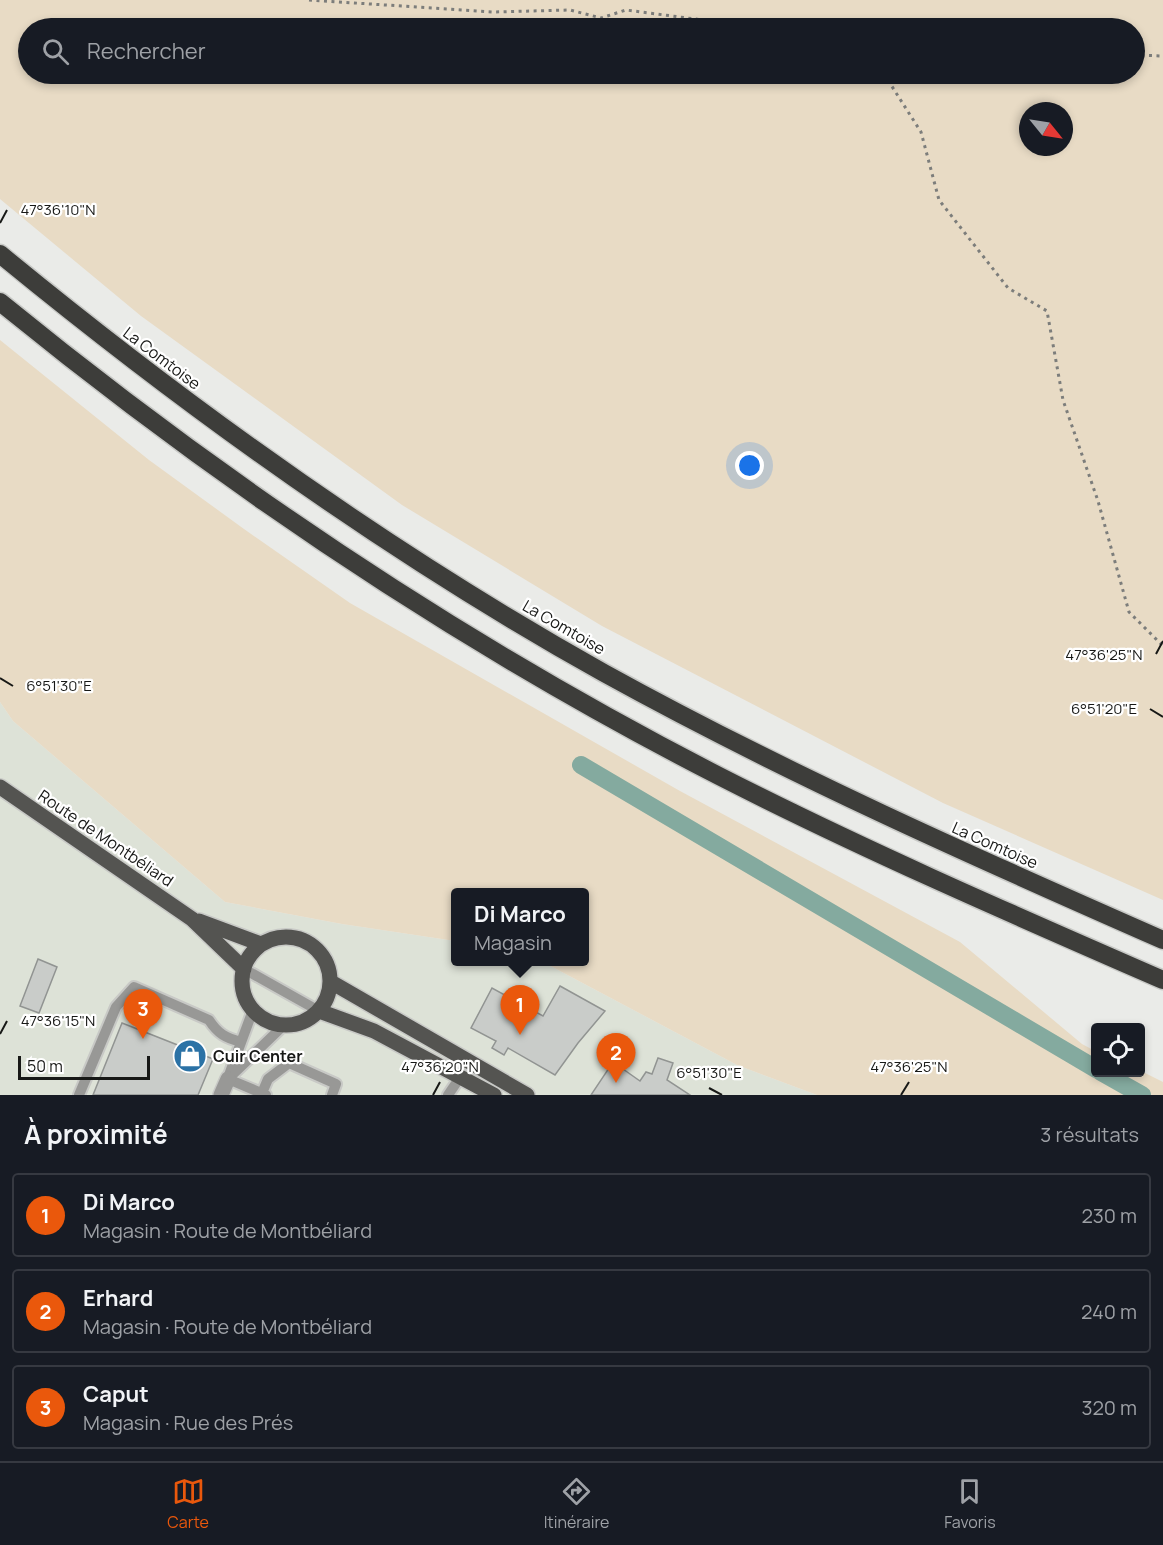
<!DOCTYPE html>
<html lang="fr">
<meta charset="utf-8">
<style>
:root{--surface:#171b24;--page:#242831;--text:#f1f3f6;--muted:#9ea1a6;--line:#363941;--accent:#ea580c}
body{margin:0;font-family:Manrope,sans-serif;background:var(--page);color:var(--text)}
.controls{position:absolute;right:18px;bottom:18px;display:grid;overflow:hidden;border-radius:6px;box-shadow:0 3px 9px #0003}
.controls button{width:54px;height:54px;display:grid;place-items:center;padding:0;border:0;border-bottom:2px solid var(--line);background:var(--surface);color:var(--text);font:30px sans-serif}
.compass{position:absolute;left:1019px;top:102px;width:54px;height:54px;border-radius:50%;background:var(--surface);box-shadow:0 3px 9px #0003;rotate:120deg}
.scale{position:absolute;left:18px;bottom:15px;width:132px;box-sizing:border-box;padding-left:6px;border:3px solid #171816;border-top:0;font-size:16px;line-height:21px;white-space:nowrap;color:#171816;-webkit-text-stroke:4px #fff;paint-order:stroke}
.you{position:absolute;left:750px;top:466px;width:21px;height:21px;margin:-15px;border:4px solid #fff;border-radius:50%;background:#1a73e8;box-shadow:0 0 0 9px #1a73e833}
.badge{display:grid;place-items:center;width:39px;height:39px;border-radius:50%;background:var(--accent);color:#fff;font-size:20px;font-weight:700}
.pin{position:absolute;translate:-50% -50px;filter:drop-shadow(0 2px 3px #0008)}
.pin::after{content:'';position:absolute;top:32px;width:21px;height:18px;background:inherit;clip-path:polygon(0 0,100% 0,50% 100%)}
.popup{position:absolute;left:451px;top:888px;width:138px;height:78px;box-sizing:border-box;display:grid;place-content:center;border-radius:6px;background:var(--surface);filter:drop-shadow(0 2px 4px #0005);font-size:20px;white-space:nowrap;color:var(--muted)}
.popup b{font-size:22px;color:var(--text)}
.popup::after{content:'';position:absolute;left:50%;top:100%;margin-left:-12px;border:12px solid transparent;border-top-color:var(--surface)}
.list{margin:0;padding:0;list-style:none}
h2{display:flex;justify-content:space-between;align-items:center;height:78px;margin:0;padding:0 24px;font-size:26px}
h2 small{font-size:20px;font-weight:400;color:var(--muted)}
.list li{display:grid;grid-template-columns:39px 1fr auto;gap:18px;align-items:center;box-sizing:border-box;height:84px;margin:0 12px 12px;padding:0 12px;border:2px solid var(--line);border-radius:6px}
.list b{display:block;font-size:22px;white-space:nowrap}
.list p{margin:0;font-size:20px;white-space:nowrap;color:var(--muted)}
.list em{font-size:20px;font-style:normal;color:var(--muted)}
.icon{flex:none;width:33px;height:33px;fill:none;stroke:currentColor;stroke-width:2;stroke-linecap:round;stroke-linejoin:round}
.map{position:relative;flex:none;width:1163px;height:1095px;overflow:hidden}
.search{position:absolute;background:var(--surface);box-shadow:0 3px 9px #0003;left:18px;right:18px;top:18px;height:66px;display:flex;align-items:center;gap:15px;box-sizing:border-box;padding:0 21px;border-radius:33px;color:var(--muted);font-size:22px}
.sheet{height:366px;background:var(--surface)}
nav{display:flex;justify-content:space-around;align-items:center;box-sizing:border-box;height:84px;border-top:2px solid var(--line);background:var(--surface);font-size:16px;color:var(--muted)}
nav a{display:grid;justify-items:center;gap:3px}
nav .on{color:var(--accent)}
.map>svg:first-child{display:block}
.built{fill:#dde2d7}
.green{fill:#e8dbc5;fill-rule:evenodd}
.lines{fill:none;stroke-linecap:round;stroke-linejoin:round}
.canal{stroke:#84aa9f;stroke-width:18}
.building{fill:#c9ccc9;stroke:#919492;stroke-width:1.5}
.service-casing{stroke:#c8c9c6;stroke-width:14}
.minor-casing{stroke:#c8c9c6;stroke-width:18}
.primary-casing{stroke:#c8c9c6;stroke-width:18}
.motorway-casing{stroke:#c8c9c6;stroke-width:21}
.path{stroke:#7c7d7b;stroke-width:3;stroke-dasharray:3 4.5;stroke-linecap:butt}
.service{stroke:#989896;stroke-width:10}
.minor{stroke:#989896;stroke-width:15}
.primary{stroke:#545451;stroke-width:15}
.motorway{stroke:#3d3d3a;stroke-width:18}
.ticks{fill:none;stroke:#171816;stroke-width:2}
.labels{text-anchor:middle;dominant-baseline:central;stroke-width:4.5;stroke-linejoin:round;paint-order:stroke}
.street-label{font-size:16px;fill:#171816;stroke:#fff}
.poi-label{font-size:16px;font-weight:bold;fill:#171816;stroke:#fff;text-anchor:start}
.ticks-label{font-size:15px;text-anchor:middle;fill:#171816;stroke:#fff;stroke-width:4.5;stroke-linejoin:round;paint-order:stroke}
</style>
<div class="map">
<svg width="1163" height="1095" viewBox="0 0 1163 1095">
<rect width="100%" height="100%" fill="#eaebe8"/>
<!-- built -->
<path class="built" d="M 0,702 L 13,721 L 225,902 L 342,924 L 455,941 L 456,962 L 543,962 L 737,1065 L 817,1095 L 0,1095 Z"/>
<!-- green -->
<path class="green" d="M 0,0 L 1163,0 L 1163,900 L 943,803 L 602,626 L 402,505 L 141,316 L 0,199 ZM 28,28 L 1134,28 L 1134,74 L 28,74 ZM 1028,111 L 1064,111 L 1064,147 L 1028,147 Z
M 0,340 L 149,460 L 244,529 L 350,603 L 680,791 L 960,942 L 1082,1044 L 1095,1051 L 1096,1072 L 1141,1071 L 1163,1082 L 1163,1095 L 817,1095 L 737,1065 L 543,962 L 584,962 L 584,892 L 456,892 L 455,941 L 342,924 L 225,902 L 13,721 L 0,702 Z"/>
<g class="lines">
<!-- canal -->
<path class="canal" d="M 581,765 L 1096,1069
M 1101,1072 L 1142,1095"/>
</g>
<!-- building -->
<path class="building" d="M 38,959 L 57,967 L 39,1013 L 20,1006 Z
M 560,986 L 605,1011 L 578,1043 L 555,1075 L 508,1048 L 504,1055 L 492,1048 L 496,1041 L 471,1028 L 492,988 L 543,1016 Z
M 122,1023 L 213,1059 L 198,1095 L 93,1095 Z
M 658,1058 L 673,1063 L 667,1080 L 690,1095 L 591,1095 L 613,1062 L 640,1081 L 646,1072 L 652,1074 Z"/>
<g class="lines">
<defs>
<path id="service" d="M 244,969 L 319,1011
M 229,1075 L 253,1010
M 228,1079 L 284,1025
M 228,1079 L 266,1095
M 262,1093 L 268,1079 L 289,1063 L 336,1084 L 332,1095
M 79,1095 L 116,1007 L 134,987 L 209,1020 C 218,1034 226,1038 241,1042
M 448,1095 L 461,1076"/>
<path id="minor" d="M 221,1095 L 228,1079"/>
<path id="primary" d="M 0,787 L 192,919 L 244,969
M 199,921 L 261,944
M242 981a44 44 0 1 1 88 0a44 44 0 1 1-88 0Z
M 331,982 L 527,1095
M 319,1011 L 374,1031 L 494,1095"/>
<path id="motorway" d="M 0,254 C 190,410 389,553 604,673 C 785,773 974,857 1163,940
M 0,302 C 223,484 463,645 719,776 C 864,850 1014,915 1163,980"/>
</defs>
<!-- service casing -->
<use href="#service" class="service-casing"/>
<!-- minor casing -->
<use href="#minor" class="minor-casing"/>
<!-- primary casing -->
<use href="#primary" class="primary-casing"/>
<!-- motorway casing -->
<use href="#motorway" class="motorway-casing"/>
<!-- path -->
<path class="path" d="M 309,0 L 493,12 L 570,10 L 601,18 L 626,10 L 764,28
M 1134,55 L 1163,56
M 884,74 L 921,132 L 939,200 L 1008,288 L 1047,311 L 1063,400 L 1098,501 L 1129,612 L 1163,646"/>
<!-- service -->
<use href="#service" class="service"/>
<!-- minor -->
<use href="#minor" class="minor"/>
<!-- primary -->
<use href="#primary" class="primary"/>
<!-- motorway -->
<use href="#motorway" class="motorway"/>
</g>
<!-- ticks -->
<path class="ticks" d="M 0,223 L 7,210M 1156,654 L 1163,641M 0,678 L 13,686M 1150,709 L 1163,717M 0,1034 L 7,1021M 709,1088 L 722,1095M 433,1095 L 440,1082M 901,1095 L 909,1082"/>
<!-- icons -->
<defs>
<symbol id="shop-disc" viewBox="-11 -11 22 22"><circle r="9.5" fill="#2b72a6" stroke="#fff"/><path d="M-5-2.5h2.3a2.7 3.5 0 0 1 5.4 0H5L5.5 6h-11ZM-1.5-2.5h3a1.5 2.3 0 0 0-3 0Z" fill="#fff"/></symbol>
</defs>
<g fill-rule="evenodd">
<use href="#shop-disc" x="171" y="1037" width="38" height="38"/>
</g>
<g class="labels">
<!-- street labels -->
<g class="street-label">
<text transform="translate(162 358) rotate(37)">La Comtoise</text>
<text transform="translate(564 627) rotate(30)">La Comtoise</text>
<text transform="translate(106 838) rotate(34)">Route de Montbéliard</text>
<text transform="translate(995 845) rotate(24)">La Comtoise</text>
</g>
<!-- poi labels -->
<g class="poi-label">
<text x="213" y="1056">Cuir Center</text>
</g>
</g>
<g class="ticks-label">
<text x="58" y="215">47°36'10"N</text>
<text x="1104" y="660">47°36'25"N</text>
<text x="59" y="691">6°51'30"E</text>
<text x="1104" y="714">6°51'20"E</text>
<text x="58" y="1026">47°36'15"N</text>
<text x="440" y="1072">47°36'20"N</text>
<text x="909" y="1072">47°36'25"N</text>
<text x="709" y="1078">6°51'30"E</text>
</g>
</svg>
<div class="controls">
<button><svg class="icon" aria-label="locate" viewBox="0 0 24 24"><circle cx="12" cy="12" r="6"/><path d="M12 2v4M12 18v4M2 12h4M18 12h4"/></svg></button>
</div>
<svg class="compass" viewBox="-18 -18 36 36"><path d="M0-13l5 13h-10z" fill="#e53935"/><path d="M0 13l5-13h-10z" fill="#9ea1a6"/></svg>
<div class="scale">50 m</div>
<div class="you"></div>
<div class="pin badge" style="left:520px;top:1035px">1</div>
<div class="popup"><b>Di Marco</b>Magasin</div>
<div class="pin badge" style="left:616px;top:1083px">2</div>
<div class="pin badge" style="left:143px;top:1039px">3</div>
<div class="search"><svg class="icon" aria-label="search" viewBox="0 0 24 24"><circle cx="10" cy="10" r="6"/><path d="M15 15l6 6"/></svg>Rechercher</div>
</div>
<section class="sheet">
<h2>À proximité<small>3 résultats</small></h2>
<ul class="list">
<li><span class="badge">1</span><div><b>Di Marco</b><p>Magasin · Route de Montbéliard</p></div><em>230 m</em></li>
<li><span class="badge">2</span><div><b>Erhard</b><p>Magasin · Route de Montbéliard</p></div><em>240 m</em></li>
<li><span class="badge">3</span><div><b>Caput</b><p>Magasin · Rue des Prés</p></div><em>320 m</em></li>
</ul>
</section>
<nav>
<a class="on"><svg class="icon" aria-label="map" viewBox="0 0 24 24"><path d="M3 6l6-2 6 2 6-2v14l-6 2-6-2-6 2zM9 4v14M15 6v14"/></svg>Carte</a>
<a><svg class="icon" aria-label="directions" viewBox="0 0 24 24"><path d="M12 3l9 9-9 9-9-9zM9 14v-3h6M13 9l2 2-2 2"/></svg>Itinéraire</a>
<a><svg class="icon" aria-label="saved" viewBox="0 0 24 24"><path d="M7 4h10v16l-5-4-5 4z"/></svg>Favoris</a>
</nav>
